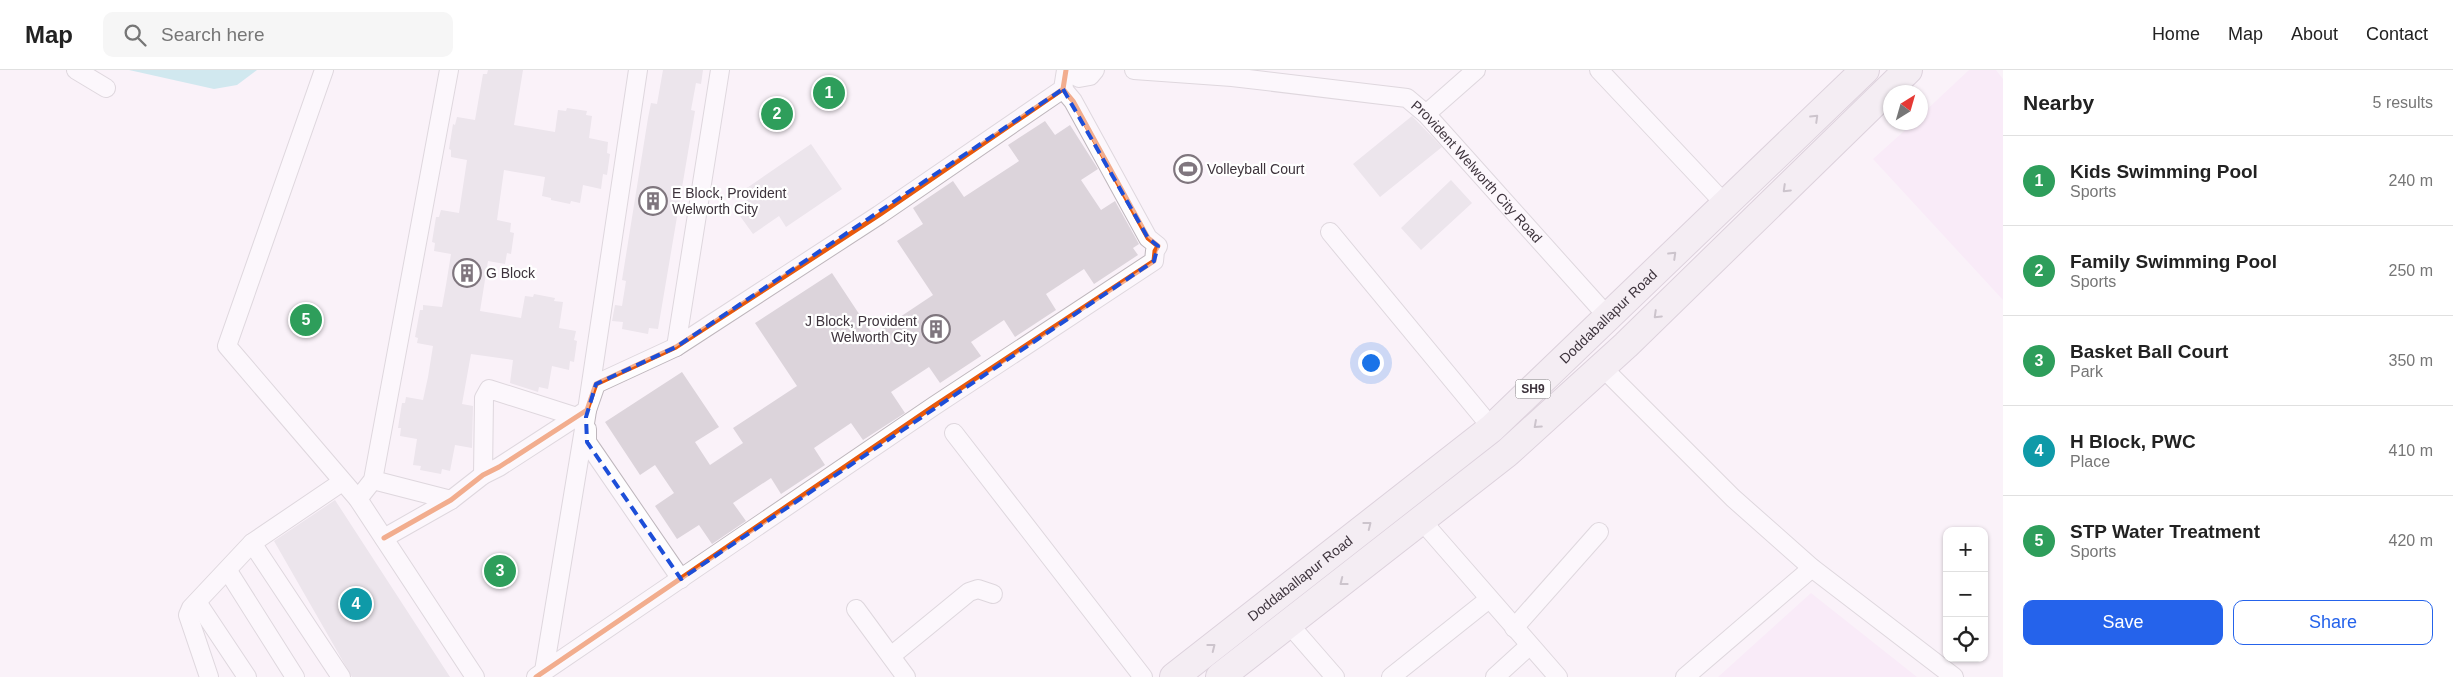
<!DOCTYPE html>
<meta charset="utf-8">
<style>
:root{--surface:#fff;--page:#f6f6f6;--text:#222;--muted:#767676;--line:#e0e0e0;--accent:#2563eb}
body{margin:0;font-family:Helvetica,sans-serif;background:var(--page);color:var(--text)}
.controls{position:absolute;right:15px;bottom:15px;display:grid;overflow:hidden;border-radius:10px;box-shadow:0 1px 4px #0004}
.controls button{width:45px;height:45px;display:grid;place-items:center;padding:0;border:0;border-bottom:1px solid var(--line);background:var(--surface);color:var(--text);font:25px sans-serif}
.compass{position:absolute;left:1883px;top:15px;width:45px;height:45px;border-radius:50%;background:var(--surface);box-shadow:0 1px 4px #0004;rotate:37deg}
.you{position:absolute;left:1370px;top:292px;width:18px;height:18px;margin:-12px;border:4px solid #fff;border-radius:50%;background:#1a73e8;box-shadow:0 0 0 8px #1a73e833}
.badge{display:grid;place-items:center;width:32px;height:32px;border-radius:50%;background:var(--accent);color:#fff;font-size:16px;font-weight:700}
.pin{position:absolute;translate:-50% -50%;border:2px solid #fff;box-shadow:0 1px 5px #0006}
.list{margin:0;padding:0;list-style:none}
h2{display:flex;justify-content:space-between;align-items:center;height:65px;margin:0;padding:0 20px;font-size:21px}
h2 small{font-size:16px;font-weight:400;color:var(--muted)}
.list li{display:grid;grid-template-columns:32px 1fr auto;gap:15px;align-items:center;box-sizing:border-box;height:90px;padding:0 20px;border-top:1px solid var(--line)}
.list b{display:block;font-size:19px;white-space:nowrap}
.list p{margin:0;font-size:16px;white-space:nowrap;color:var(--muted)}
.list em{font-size:16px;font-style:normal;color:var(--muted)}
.actions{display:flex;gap:10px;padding:15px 20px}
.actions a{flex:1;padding:11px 0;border:1px solid var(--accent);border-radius:10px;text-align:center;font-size:18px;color:var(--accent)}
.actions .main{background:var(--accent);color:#fff}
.icon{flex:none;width:28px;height:28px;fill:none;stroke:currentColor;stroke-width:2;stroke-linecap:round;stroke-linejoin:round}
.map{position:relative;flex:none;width:2003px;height:607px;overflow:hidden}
header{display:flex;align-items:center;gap:30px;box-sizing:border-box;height:70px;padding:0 25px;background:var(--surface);border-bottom:1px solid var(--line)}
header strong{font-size:24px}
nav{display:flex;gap:28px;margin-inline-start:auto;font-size:18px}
.search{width:350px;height:45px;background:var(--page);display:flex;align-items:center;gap:12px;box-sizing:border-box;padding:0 18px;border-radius:10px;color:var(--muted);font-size:19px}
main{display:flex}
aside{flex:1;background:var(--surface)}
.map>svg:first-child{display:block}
.green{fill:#f9e2f6}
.water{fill:#a0dbe3}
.building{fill:#dcd4db}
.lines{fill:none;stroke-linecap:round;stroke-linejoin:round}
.minor-casing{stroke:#beb6bc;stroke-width:20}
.primary-casing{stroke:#baaab8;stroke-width:30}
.minor{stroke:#fefdfe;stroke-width:18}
.primary{stroke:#ede6ec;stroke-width:28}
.cycleway-casing{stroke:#fff;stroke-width:8}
.cycleway{stroke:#e8590c;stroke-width:5}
.oneway{stroke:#958c94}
.marked{fill:none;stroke:#1d4ed8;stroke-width:4;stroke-dasharray:10 6;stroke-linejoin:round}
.labels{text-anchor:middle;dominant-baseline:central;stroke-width:4.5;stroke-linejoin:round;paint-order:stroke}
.shield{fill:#fff;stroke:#777076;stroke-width:1}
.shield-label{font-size:12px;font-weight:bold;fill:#3d333c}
.poi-label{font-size:14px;fill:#3d333c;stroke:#fff;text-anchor:start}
.street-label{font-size:14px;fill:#3d333c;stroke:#fff}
</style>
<header>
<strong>Map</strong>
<div class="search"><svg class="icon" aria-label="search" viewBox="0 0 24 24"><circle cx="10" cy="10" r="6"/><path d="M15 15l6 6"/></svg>Search here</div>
<nav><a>Home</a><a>Map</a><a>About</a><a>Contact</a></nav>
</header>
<main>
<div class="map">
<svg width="2003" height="607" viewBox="0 0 2003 607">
<rect width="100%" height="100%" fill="#faf2f9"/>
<!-- green -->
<path class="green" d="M 1969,0 L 1996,0 L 2003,9 L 2003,230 L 1873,89 L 1913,53 L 1920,52 L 1921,45 Z
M 1811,523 L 1917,607 L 1718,607 Z"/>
<!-- water -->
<path class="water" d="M 129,0 L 257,0 L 237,15 L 214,19 Z"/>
<!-- building -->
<path class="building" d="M 488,0 L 523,0 L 514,55 L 555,62 L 558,40 L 566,41 L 567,38 L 587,41 L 586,45 L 592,46 L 589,68 L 608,72 L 607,83 L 610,84 L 607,105 L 603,104 L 601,119 L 583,115 L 580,133 L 571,131 L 570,134 L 551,130 L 551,128 L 542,126 L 545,107 L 504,100 L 497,150 L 511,153 L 510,162 L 514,163 L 511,184 L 507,183 L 505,194 L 488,191 L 480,241 L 521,248 L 525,226 L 533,227 L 534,224 L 555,228 L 554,231 L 563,232 L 559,258 L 576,261 L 574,270 L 577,271 L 574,292 L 570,291 L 569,300 L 552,296 L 548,319 L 539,317 L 538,322 L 510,313 L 513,290 L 471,284 L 462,334 L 473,336 L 472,378 L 455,375 L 450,401 L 442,399 L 441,404 L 420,400 L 421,396 L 413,395 L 417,369 L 400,366 L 401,358 L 398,358 L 402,333 L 405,333 L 406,327 L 423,330 L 428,307 L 433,276 L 417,273 L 418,268 L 415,267 L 420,240 L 423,240 L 423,235 L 442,237 L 446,215 L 451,184 L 434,181 L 435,173 L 432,172 L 436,147 L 439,147 L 441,140 L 459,143 L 467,90 L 451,87 L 451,80 L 449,79 L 453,54 L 455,55 L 457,47 L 475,50 L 483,4 L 487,4 Z
M 663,0 L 703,0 L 701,14 L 696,13 L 691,40 L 695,41 L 658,259 L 649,258 L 648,264 L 622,259 L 623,252 L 612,251 L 615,235 L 622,236 L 626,211 L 622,210 L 648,48 L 651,33 L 657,34 Z
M 1412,46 L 1442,77 L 1380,127 L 1353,94 Z
M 1045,51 L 1055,65 L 1070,55 L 1098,99 L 1081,110 L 1101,140 L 1115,131 L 1139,174 L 1133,178 L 1138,185 L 1094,214 L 1084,199 L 1046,224 L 1056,240 L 1015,267 L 1004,250 L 971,272 L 981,286 L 940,313 L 929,297 L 891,322 L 905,343 L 863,370 L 851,353 L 814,378 L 825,395 L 781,424 L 771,408 L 733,433 L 746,451 L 712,474 L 699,455 L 677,469 L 655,436 L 674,423 L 655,395 L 640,405 L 605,352 L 682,302 L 719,357 L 695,372 L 710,395 L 743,373 L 733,358 L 797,316 L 755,253 L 832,203 L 873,265 L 933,225 L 897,171 L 923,154 L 913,138 L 953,111 L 964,127 L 1019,91 L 1008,75 Z
M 811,74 L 842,119 L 786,157 L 779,146 L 753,164 L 740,146 L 752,138 L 741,122 Z
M 1451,110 L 1472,133 L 1421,180 L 1401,158 Z
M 335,430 L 450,607 L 352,607 L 274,471 Z"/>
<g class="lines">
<defs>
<g id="minor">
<path d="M 76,0 L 106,18"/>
<path d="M 324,0 L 227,276 L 358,429 L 475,607"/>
<path d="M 1068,0 L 1079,8 L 1090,6 L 1095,0"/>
<path id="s1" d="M 1134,0 L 1232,7 L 1407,28 L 1426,44 L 1609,248"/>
<path d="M 1599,0 L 1725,134"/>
<path d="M 1426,44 L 1476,0"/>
<path d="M 1330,162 L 1492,358"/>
<path d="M 676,277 L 720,0"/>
<path d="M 1602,297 L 1733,428 L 1812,498 L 1954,607"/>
<path d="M 587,359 L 587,372 L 681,509"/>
<path d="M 954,363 L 1143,607"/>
<path d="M 483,405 L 484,328 L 489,319 L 577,347"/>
<path d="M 373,410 L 451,430"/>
<path d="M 358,429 L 373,410 L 449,0"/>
<path d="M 1422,451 L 1558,607"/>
<path d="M 384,468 L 451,430 L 483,405 L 499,397 L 587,340 L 596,314 L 676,277 L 879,145 L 1063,19 L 1066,0"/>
<path d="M 252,473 L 341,607"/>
<path d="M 228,501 L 295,607"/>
<path d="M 197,532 L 247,607"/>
<path d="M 856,539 L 906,607"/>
<path d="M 1288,553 L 1335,607"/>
<path d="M 1514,558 L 1599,462"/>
<path d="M 891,586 L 969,522 L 978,519 L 993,524"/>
<path d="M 544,601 L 586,347 L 638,0"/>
<path d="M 209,607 L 188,545 L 191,538 L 252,473 L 342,412"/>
<path d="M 536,607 L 934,336 L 1154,191 L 1155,181 L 1158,176 L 1148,168 L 1073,31 L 1063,19"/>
<path d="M 1391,607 L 1489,529"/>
<path d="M 1495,607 L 1529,576"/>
<path d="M 1685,607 L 1812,498"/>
</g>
<g id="primary">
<path id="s2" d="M 1174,607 L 1492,358 L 1865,0"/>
<path d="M 1220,607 L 1507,383 L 1626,275 L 1908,0"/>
</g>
</defs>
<!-- minor casing -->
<use href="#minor" class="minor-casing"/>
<!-- primary casing -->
<use href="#primary" class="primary-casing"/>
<!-- minor -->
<use href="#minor" class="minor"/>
<!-- primary -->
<use href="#primary" class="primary"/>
<defs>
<path id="cycleway" d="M 384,468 L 451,430 L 483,405 L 499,397 L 587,340 L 596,314 L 676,277 L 879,145 L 1063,19 L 1066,0
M 536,607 L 934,336 L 1154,191 L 1155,181 L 1158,176 L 1148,168 L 1073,31 L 1063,19"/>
</defs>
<!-- cycleway casing -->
<use href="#cycleway" class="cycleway-casing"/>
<!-- cycleway -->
<use href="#cycleway" class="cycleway"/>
</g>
<!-- one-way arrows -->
<defs><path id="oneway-chevron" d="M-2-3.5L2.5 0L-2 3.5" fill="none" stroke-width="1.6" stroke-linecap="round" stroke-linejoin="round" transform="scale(1.25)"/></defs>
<g class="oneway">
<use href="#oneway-chevron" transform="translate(1815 48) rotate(-44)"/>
<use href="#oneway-chevron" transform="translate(1786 119) rotate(136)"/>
<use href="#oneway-chevron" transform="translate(1673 185) rotate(-44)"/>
<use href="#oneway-chevron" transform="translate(1657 245) rotate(136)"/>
<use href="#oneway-chevron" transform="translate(1537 355) rotate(138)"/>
<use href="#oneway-chevron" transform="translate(1368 455) rotate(-38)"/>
<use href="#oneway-chevron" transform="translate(1343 512) rotate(142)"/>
<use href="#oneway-chevron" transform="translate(1212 577) rotate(-38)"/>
</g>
<!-- marked area -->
<path d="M0 0H2003V607H0ZM 1063,19 L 1148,168 L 1158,176 L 1154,191 L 681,509 L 587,372 L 586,347 L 596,314 L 676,277 Z" fill="#faf2f9" fill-opacity=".55" fill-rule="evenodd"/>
<path class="marked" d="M 1063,19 L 1148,168 L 1158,176 L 1154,191 L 681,509 L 587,372 L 586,347 L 596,314 L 676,277 Z"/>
<!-- icons -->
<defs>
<symbol id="stadium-ring" viewBox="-11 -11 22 22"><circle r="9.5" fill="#fff" stroke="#7f767e" stroke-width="1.5"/><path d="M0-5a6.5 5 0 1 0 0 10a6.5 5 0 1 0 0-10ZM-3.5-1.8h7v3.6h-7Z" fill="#7f767e"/></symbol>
<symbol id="building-ring" viewBox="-11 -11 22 22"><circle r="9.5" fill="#fff" stroke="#7f767e" stroke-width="1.5"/><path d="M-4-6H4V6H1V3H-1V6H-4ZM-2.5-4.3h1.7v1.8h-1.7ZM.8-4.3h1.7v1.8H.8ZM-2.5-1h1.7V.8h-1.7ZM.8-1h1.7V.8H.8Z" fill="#7f767e"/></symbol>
</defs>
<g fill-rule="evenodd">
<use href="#stadium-ring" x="1172" y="83" width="32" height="32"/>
<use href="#building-ring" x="637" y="115" width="32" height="32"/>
<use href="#building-ring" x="451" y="187" width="32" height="32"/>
<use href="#building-ring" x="920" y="243" width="32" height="32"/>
</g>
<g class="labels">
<!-- shield labels -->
<rect class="shield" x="1515.5" y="309.5" width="35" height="19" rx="4"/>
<g class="shield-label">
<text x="1533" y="319">SH9</text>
</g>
<!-- poi labels -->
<g class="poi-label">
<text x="1207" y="99">Volleyball Court</text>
<text x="672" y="123">E Block, Provident<tspan x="672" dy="16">Welworth City</tspan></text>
<text x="486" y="203">G Block</text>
<text x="917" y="251" text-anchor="end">J Block, Provident<tspan x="917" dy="16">Welworth City</tspan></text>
</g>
<!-- street labels -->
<g class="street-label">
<text stroke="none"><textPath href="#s1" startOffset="376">Provident Welworth City Road</textPath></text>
<text stroke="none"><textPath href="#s2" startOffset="565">Doddaballapur Road</textPath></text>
<text stroke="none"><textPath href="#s2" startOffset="160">Doddaballapur Road</textPath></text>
</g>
</g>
</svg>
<div class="controls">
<button>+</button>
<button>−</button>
<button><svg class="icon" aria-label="locate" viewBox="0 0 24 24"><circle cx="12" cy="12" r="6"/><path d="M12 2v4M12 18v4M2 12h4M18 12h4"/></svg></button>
</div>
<svg class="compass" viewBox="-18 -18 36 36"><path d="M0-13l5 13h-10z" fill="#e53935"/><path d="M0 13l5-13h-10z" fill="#767676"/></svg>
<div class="you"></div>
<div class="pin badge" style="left:829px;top:23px;background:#2e9e5b">1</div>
<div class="pin badge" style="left:777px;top:44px;background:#2e9e5b">2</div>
<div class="pin badge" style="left:500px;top:501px;background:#2e9e5b">3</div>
<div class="pin badge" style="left:356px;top:534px;background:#0f9aa8">4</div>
<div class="pin badge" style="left:306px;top:250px;background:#2e9e5b">5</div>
</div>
<aside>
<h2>Nearby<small>5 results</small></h2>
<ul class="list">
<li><span class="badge" style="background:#2e9e5b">1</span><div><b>Kids Swimming Pool</b><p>Sports</p></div><em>240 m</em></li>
<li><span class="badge" style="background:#2e9e5b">2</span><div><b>Family Swimming Pool</b><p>Sports</p></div><em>250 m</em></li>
<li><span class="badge" style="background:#2e9e5b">3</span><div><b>Basket Ball Court</b><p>Park</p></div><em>350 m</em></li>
<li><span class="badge" style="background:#0f9aa8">4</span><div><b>H Block, PWC</b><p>Place</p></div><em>410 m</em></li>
<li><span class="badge" style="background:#2e9e5b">5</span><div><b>STP Water Treatment</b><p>Sports</p></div><em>420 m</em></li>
</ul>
<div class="actions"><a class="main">Save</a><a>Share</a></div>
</aside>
</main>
